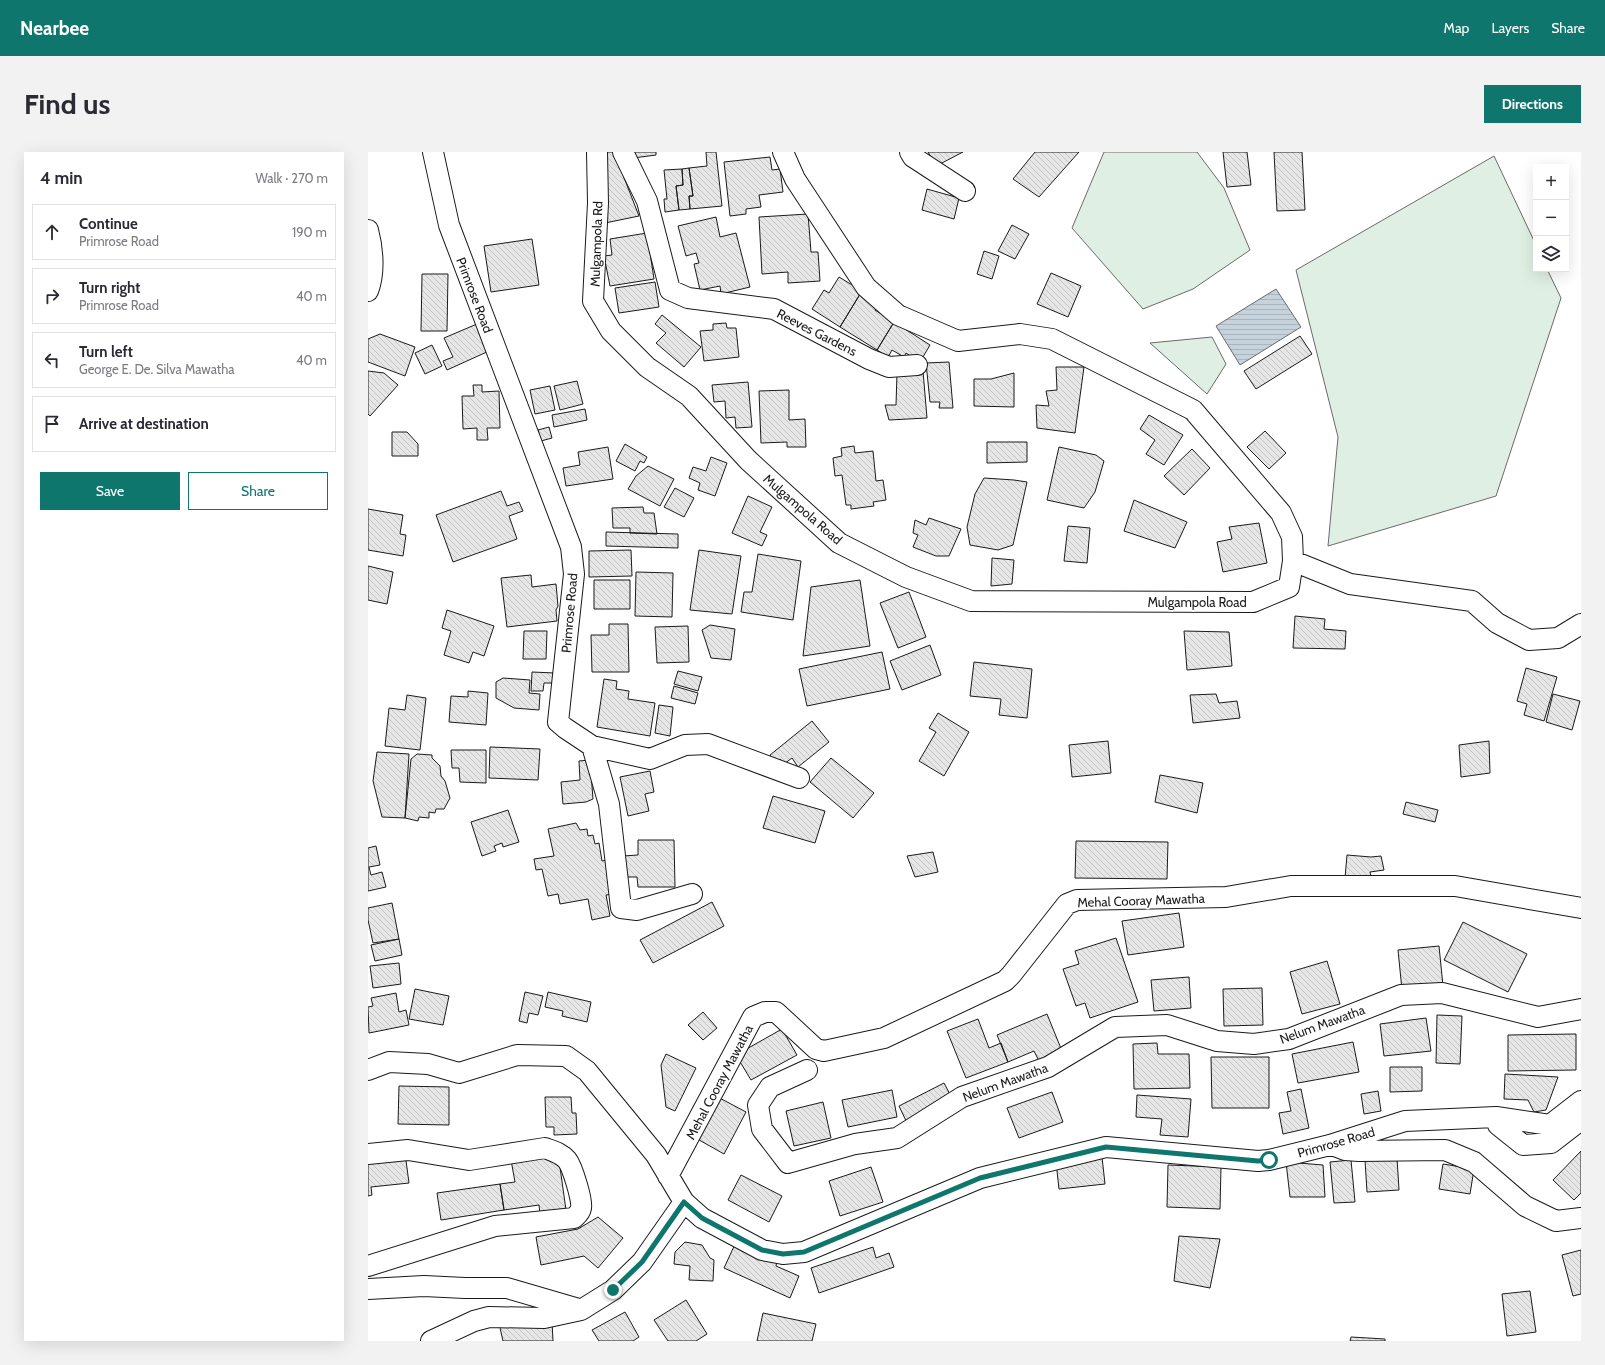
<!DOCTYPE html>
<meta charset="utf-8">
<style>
:root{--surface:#fff;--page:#f2f2f3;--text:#2b2b33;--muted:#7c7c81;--line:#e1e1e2;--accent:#0f766e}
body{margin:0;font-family:Cabin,sans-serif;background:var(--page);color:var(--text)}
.controls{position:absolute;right:12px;top:12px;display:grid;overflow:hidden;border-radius:0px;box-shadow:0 4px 16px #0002}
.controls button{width:36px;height:36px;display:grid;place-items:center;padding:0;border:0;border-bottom:1px solid var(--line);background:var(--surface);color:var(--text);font:20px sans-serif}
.stop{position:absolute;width:12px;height:12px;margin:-9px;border:3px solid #0f766e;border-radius:50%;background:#fff}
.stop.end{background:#0f766e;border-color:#fff;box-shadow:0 1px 4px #0008}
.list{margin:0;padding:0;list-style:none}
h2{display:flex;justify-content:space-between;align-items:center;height:52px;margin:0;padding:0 16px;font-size:17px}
h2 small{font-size:13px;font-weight:400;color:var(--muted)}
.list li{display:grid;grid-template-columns:26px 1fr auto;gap:12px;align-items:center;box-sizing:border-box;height:56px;margin:0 8px 8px;padding:0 8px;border:1px solid var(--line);border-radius:0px}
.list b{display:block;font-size:15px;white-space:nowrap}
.list p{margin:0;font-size:13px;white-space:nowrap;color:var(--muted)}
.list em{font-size:13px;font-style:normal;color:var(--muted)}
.actions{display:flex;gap:8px;padding:12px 16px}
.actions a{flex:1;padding:9px 0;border:1px solid var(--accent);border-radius:0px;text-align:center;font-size:14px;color:var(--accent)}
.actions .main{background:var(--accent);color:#fff}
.icon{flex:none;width:22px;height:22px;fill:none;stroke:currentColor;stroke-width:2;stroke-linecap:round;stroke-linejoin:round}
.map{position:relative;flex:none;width:1213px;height:1189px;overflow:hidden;border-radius:0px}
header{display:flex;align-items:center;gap:24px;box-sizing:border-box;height:56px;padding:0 20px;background:var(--accent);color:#fff}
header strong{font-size:19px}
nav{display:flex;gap:22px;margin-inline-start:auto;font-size:14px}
.intro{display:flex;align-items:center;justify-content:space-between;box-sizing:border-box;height:96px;padding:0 24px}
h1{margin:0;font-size:28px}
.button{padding:10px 18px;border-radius:0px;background:var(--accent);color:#fff;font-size:14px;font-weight:700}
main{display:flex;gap:24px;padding:0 24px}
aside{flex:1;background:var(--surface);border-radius:0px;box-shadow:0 4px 16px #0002}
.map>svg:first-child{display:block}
.grass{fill:#e0efe3;stroke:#6a6a6a}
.water{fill:url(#water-rules);stroke:#6a6a6a}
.building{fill:url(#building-back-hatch);stroke:#1a1a1a}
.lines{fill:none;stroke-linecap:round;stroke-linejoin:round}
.minor-casing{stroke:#1a1a1a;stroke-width:22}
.minor{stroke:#fff;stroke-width:20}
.route{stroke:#0f766e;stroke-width:5}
.labels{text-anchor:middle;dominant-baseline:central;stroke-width:3;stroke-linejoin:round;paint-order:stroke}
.street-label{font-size:13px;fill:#1a1a1a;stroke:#fff}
</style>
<header>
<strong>Nearbee</strong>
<nav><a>Map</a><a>Layers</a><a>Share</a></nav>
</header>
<div class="intro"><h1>Find us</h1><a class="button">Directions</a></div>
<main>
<aside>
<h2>4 min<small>Walk · 270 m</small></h2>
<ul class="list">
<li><svg class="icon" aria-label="ahead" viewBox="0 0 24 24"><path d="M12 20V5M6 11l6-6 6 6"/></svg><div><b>Continue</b><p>Primrose Road</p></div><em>190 m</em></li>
<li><svg class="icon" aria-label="right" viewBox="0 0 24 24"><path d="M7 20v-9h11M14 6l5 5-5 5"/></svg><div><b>Turn right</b><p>Primrose Road</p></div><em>40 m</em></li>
<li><svg class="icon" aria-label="left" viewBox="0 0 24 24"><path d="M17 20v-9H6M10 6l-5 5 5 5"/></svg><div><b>Turn left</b><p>George E. De. Silva Mawatha</p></div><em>40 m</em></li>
<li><svg class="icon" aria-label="arrive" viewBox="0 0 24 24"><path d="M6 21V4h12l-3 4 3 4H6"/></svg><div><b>Arrive at destination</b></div></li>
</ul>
<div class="actions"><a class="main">Save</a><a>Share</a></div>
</aside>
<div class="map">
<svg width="1213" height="1189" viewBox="0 0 1213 1189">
<defs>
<pattern id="water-rules" width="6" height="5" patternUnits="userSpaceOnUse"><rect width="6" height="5" fill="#c6d2dc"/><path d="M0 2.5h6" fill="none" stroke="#aab4bc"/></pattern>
<pattern id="building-back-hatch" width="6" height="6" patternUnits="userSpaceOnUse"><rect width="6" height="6" fill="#e6e6e6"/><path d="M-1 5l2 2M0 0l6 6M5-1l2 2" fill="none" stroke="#c5c5c5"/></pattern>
</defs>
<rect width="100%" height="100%" fill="#fff"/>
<!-- grass -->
<path class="grass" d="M 736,0 L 829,0 L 856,36 L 882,98 L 825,137 L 775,157 L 704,76 Z
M 1126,4 L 1168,93 L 1168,117 L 1179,117 L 1193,146 L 1128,344 L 960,394 L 970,285 L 928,118 Z
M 844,185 L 858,212 L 839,242 L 782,191 Z"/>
<!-- water -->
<path class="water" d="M 908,137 L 933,175 L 872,213 L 848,174 Z"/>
<!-- building -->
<path class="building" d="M 231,0 L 246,0 L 271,64 L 237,71 Z
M 264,0 L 288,0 L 288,3 L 265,6 Z
M 338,0 L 348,0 L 354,54 L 322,57 L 321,44 L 325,44 L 321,16 L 339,14 Z
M 560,0 L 595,0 L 572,12 L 563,5 Z
M 667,0 L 711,0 L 671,45 L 645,27 Z
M 855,0 L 879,0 L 883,33 L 859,35 Z
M 906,0 L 934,0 L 937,58 L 909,59 Z
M 402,5 L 404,18 L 412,17 L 415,40 L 391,43 L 393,55 L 378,57 L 378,62 L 362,64 L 356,10 Z
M 321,16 L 325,44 L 321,44 L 322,57 L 311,58 L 308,34 L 315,33 L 314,17 Z
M 314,17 L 315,33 L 308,34 L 311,58 L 297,60 L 296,47 L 299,47 L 296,18 Z
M 559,37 L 591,46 L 586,67 L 554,58 Z
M 440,62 L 443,100 L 450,100 L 452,129 L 420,131 L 420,120 L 394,122 L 391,65 Z
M 348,65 L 352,85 L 368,81 L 382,135 L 353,142 L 352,134 L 332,138 L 326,112 L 331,111 L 328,101 L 318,104 L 310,74 Z
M 644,73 L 661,82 L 647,107 L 630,99 Z
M 279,81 L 286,127 L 242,134 L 236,104 L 244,103 L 242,87 Z
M 164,87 L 171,133 L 123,140 L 116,94 Z
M 616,99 L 631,104 L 624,127 L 609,122 Z
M 683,121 L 713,134 L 700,165 L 669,152 Z
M 54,122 L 80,122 L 79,179 L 53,179 Z
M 471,125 L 494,139 L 472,175 L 444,157 L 456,138 L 461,141 Z
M 287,130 L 291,155 L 251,161 L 247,136 Z
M 492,142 L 510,153 L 507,158 L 526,170 L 509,198 L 472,175 Z
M 294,163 L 333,195 L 316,215 L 288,191 L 298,181 L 287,172 Z
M 526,170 L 562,193 L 552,210 L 538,201 L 536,205 L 524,198 L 520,205 L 509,198 Z
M 358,171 L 359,176 L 368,176 L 371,205 L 336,209 L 332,179 L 345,178 L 345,172 Z
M 109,172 L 121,199 L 79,218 L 75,209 L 85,205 L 76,186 Z
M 12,182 L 47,195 L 37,224 L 0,210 L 0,187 Z
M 932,184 L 944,202 L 888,237 L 876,219 Z
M 64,193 L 74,214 L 57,222 L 47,201 Z
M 581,210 L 585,256 L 571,256 L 572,250 L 562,250 L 558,211 Z
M 688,215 L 716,215 L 707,281 L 669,276 L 668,253 L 681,254 L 678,239 L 689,238 Z
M 0,219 L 16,221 L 30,233 L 2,264 L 0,262 Z
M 555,219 L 559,266 L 521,268 L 517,253 L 528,253 L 529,221 Z
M 646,221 L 646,255 L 606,254 L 606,227 L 623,227 Z
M 209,229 L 215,252 L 192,258 L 186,234 Z
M 380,230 L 384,275 L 368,276 L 367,265 L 358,266 L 357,249 L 346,250 L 344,233 Z
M 105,233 L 114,233 L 114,240 L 131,239 L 132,276 L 119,276 L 120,288 L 109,288 L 109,276 L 95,277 L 94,244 L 106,244 Z
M 182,234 L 187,258 L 167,262 L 162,238 Z
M 421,238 L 421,268 L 437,267 L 438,295 L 419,295 L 419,290 L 393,291 L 391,239 Z
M 217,257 L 219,268 L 186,275 L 184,263 Z
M 781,263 L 815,283 L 796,313 L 778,302 L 787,288 L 772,277 Z
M 181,275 L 184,286 L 173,289 L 170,278 Z
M 897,279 L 918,301 L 901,317 L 879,295 Z
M 24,280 L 39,280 L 50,292 L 50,304 L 24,304 Z
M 619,290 L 659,290 L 659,310 L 619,311 Z
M 257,292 L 279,305 L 276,311 L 272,309 L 267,319 L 248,309 Z
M 486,294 L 487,301 L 505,299 L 508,329 L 515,328 L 518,348 L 505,350 L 506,354 L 483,357 L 483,353 L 478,353 L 474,323 L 467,324 L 465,306 L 474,304 L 473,296 Z
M 240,295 L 245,327 L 198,334 L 195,316 L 212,313 L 210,300 Z
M 691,295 L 728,303 L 736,309 L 727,340 L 716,356 L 679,348 Z
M 824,297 L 842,316 L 816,343 L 796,324 Z
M 343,305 L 359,311 L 347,344 L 330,338 L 332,331 L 321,326 L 325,315 L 338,319 Z
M 280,314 L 306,327 L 292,354 L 260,337 L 268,324 Z
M 616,326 L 646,328 L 659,330 L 645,393 L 630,398 L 602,393 L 599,375 L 607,342 Z
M 307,336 L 326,346 L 316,365 L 296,355 Z
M 133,339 L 139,354 L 151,350 L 155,359 L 141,364 L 149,387 L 85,410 L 68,363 Z
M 380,344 L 404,355 L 392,380 L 399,383 L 394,394 L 364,381 Z
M 766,348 L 819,370 L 807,396 L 756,379 Z
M 275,355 L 276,361 L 286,361 L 289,382 L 262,381 L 262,376 L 245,376 L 244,356 Z
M 0,357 L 35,363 L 32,382 L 38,383 L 35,404 L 0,398 Z
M 561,366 L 593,377 L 581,404 L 568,404 L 545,395 L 550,383 L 545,381 L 547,368 L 558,373 Z
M 891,371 L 899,411 L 855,420 L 849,390 L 864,387 L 861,375 Z
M 700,374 L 722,376 L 719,411 L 696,409 Z
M 238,380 L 310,382 L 310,396 L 238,394 Z
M 263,398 L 264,424 L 221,425 L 221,399 Z
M 331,398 L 373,404 L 364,462 L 322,458 Z
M 390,402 L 433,409 L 425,468 L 373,460 L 376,440 L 384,440 Z
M 624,406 L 646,408 L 644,432 L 623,434 Z
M 0,414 L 25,420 L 19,452 L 0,448 Z
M 268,420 L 305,421 L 304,465 L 267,464 Z
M 163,423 L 164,435 L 188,432 L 190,454 L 188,458 L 189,469 L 139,475 L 133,426 Z
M 226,428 L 262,428 L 262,457 L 226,457 Z
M 492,428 L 502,494 L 435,504 L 443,435 Z
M 541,440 L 558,485 L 530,496 L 512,451 Z
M 79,458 L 126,474 L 116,504 L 105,500 L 101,511 L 76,503 L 83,479 L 74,476 Z
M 927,464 L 957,467 L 956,477 L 978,479 L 977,497 L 925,496 Z
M 241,472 L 260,472 L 261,520 L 224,520 L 223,483 L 241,483 Z
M 342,473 L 367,477 L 363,508 L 343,506 L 334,478 Z
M 320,474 L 321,510 L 289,511 L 287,475 Z
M 156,479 L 179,479 L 178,507 L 155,507 Z
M 816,479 L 861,480 L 864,514 L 819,518 Z
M 562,493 L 573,523 L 534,538 L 522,509 Z
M 514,500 L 522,537 L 439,554 L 431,517 Z
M 606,510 L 664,517 L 659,566 L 631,563 L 633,547 L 602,544 Z
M 1158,516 L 1189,525 L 1176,569 L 1156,563 L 1159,552 L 1149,549 Z
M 310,519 L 334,525 L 330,539 L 306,532 Z
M 164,520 L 187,521 L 187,531 L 176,531 L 175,539 L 163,539 Z
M 135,526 L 162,528 L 161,541 L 172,542 L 171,558 L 146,556 L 128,546 L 128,530 Z
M 236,527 L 249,529 L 248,537 L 261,539 L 260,547 L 287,551 L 282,584 L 229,575 Z
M 306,534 L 330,541 L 327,552 L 303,546 Z
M 100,539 L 120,541 L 118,573 L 81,570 L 83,544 L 100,545 Z
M 848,542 L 851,551 L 869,549 L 872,566 L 825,571 L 822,543 Z
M 1185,542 L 1212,549 L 1204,578 L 1178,570 Z
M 39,543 L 58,546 L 52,598 L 17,594 L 21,556 L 37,558 Z
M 291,553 L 305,555 L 302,584 L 287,581 Z
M 570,561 L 601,580 L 576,624 L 551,609 L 568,580 L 561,576 Z
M 444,569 L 461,590 L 430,615 L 424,606 L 416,612 L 412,607 L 408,611 L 402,603 Z
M 740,589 L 743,621 L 704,625 L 701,593 Z
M 1121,589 L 1122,621 L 1093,625 L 1091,593 Z
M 122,595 L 172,597 L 170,628 L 121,626 Z
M 83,598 L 118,598 L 118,631 L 92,630 L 91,616 L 84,616 Z
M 9,600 L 41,602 L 37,666 L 14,665 L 5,629 Z
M 49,602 L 64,603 L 64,606 L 72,614 L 73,624 L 77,629 L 82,646 L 76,657 L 68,657 L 67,661 L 61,660 L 61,666 L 51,665 L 50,669 L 37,666 L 43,607 Z
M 463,606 L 506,641 L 485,666 L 442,630 Z
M 222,608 L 225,647 L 218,650 L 195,652 L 193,630 L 212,628 L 211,609 Z
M 282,619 L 286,640 L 277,642 L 281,659 L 260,664 L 252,625 Z
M 792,623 L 835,631 L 829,661 L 787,650 Z
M 405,644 L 457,659 L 447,691 L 395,676 Z
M 1038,650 L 1070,658 L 1067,670 L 1035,662 Z
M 140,658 L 151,690 L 135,695 L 134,691 L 126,694 L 128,699 L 114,704 L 103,670 Z
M 208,671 L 212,678 L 219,677 L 220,684 L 225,683 L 227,692 L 231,691 L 234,709 L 239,708 L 245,742 L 238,743 L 242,764 L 224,768 L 220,747 L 192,752 L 190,742 L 180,744 L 174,717 L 168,718 L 166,707 L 186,704 L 180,677 Z
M 270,688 L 306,688 L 307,735 L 270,735 L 269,725 L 255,725 L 255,704 L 270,703 Z
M 708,689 L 800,690 L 799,727 L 707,726 Z
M 8,694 L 12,713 L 1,715 L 3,723 L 14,720 L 18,735 L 0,739 L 0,696 Z
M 565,700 L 570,720 L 547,725 L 539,704 Z
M 979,703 L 1003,705 L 1013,704 L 1016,718 L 1002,720 L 1004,729 L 977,726 Z
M 344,750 L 356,774 L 285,811 L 272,788 Z
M 24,751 L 31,787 L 5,791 L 0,768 L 0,756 Z
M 811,761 L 816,795 L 760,803 L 754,769 Z
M 1095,770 L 1159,802 L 1140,840 L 1076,808 Z
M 748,786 L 770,850 L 722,866 L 717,851 L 708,854 L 695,817 L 711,812 L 707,799 Z
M 31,787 L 34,803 L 7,809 L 3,793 Z
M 1071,794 L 1075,834 L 1034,838 L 1030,798 Z
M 959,809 L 972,852 L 934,862 L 922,820 Z
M 31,811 L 33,832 L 5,836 L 2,814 Z
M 821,825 L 823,856 L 786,859 L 783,828 Z
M 894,836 L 895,873 L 856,874 L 855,837 Z
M 47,837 L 81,844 L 75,873 L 41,867 Z
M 157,840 L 175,844 L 170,863 L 161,861 L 159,871 L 151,869 Z
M 180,840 L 223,850 L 219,870 L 194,864 L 195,859 L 177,855 Z
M 28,841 L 31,860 L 38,858 L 41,873 L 1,881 L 0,855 L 5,854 L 3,846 Z
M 335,860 L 349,876 L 335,888 L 320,873 Z
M 679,862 L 694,899 L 671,909 L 666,899 L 640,910 L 629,883 Z
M 1069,863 L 1094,864 L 1092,912 L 1068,911 Z
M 1058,866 L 1063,899 L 1016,904 L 1012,872 Z
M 610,867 L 621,896 L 633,891 L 640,910 L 598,926 L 579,879 Z
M 414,877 L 429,903 L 383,928 L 368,903 Z
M 1208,882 L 1208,918 L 1140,919 L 1140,883 Z
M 985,890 L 991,920 L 930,931 L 924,902 Z
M 789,891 L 790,902 L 821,902 L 822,936 L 766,937 L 765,892 Z
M 298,902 L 328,916 L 307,959 L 298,955 L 293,913 Z
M 843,905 L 901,905 L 901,956 L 844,956 Z
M 1022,915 L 1054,915 L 1054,939 L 1022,940 Z
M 1137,922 L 1190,925 L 1178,958 L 1166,960 L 1160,948 L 1136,947 Z
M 576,931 L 586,950 L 540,973 L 531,954 Z
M 31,934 L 81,935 L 81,973 L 30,972 Z
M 933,937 L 941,976 L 915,982 L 911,961 L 923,959 L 919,940 Z
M 524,938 L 529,965 L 480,975 L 474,948 Z
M 1010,939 L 1013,959 L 996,962 L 993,942 Z
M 684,940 L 695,970 L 651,986 L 639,956 Z
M 346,943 L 378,960 L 356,1002 L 324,984 Z
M 769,943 L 823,947 L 820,985 L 792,983 L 794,967 L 768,965 Z
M 177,945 L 203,945 L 204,961 L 208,961 L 209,982 L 186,983 L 186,975 L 178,975 Z
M 455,950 L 463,986 L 426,994 L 418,959 Z
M 1213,999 L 1213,1041 L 1206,1048 L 1185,1028 Z
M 37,1001 L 41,1031 L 3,1035 L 4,1043 L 0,1044 L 0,1005 Z
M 190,1001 L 198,1058 L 172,1062 L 171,1053 L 136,1058 L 132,1032 L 147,1030 L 143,1008 Z
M 734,1005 L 737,1032 L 691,1037 L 688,1010 Z
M 1029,1006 L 1031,1038 L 999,1040 L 997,1008 Z
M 983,1008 L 987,1050 L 966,1051 L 962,1010 Z
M 918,1010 L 955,1013 L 957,1045 L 922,1045 Z
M 1075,1012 L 1106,1017 L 1102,1042 L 1071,1037 Z
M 800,1013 L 853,1015 L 852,1057 L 799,1055 Z
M 503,1015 L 515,1050 L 472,1064 L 461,1029 Z
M 373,1023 L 414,1044 L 401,1070 L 360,1048 Z
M 132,1032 L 136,1058 L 73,1068 L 69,1041 Z
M 230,1065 L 255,1086 L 230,1116 L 216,1104 L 173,1113 L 168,1085 L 210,1077 Z
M 811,1084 L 852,1087 L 842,1136 L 806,1129 Z
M 317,1090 L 334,1093 L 342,1106 L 346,1108 L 345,1129 L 321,1128 L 322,1114 L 306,1112 L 307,1100 Z
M 368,1090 L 409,1108 L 408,1114 L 431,1124 L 422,1146 L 356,1116 Z
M 505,1095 L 508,1106 L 521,1101 L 526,1115 L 451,1141 L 443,1116 Z
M 1213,1098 L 1213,1142 L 1205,1144 L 1194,1103 Z
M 1162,1139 L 1168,1180 L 1139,1184 L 1134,1142 Z
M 318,1148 L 339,1182 L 328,1189 L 300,1189 L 286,1168 Z
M 257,1160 L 271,1185 L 265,1189 L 231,1189 L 224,1178 Z
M 395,1161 L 448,1172 L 444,1189 L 389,1189 Z
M 130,1167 L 184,1169 L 185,1189 L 135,1189 Z
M 983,1185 L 1017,1187 L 1017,1189 L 982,1189 Z"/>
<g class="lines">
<defs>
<path id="minor" d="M 65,0 L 81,73 L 203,395 L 206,422 L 190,570 L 197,576 L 224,594 L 241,652 L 253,756 L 269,758 L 324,742
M 229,0 L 230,51 L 225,149 L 243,179 L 279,215 L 321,244 L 380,308 L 471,391 L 538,425 L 603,449 L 885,450 L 921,435 L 925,409 L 924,385 L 913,361 L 825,258 L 684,187 L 652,182 L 590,189 L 530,163 L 498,135 L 427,27 L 415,0
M 255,0 L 279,49 L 302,138 L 320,146 L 406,157 L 501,207 L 521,215 L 549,213
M 542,0 L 545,5 L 597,39
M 0,78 C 5,97 7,121 0,139
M 925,409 L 982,432 L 1104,449 L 1129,471 L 1161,488 L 1190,486 L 1213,472
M 224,594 L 282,607 L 317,593 L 340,592 L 431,626
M 0,918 L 21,910 L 60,912 L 91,921 L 149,903 L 198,904 L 219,919 L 288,1003 L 316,1050 L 274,1110 L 245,1138 L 213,1158 L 176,1166 L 121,1165 L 106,1169 L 63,1189
M 439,918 L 402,935 L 390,953 L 394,977 L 420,1011 L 487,992 L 529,986 L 594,945 L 680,915 L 747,875 L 799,873 L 849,889 L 886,892 L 921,887 L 1033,843 L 1074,841 L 1170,865 L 1213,857
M 1128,965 L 1130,973 L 1155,993 L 1183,991 L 1213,968
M 964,993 L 977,998 L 991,999 L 1077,998 L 1106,1010 L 1157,1054 L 1188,1069 L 1213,1066
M 0,1002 L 40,998 L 101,1008 L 177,996 C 185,999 193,1001 199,1008 C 204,1014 215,1049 213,1056 C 212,1061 209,1063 206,1066 L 127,1074 L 0,1114
M 300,1024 L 385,865 L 397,860 L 408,860 L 448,897 L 456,899 L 516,886 L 637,829 L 643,823 L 699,752 L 709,748 L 858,745 L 923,734 L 1087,734 L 1213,756
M 316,1050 L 334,1066 L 394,1098 L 415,1102 L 436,1100 L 612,1026 L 738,995 L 890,1009 L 901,1008 L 962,993 L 1037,969 L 1128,965 L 1182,973 L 1213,949
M 0,1137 L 56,1134 L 97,1136 L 139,1136 L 211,1157"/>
</defs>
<!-- minor casing -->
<use href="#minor" class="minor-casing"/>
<!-- minor -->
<use href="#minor" class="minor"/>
</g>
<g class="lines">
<!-- route -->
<path class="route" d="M 245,1138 L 274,1110 L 316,1050 L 334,1066 L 394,1098 L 415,1102 L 436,1100 L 612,1026 L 738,995 L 890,1009 L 901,1008"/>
</g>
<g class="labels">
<!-- street labels -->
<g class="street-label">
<text transform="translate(228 92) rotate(-88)">Mulgampola Rd</text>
<text transform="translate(107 143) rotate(69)">Primrose Road</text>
<text transform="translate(449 180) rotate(27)">Reeves Gardens</text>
<text transform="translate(435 357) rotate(41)">Mulgampola Road</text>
<text x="829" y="450">Mulgampola Road</text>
<text transform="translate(201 461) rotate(-85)">Primrose Road</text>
<text transform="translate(773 748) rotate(-2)">Mehal Cooray Mawatha</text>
<text transform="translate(954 872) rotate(-20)">Nelum Mawatha</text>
<text transform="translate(351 930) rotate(-62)">Mehal Cooray Mawatha</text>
<text transform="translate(637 930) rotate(-20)">Nelum Mawatha</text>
<text transform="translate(968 990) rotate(-16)">Primrose Road</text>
</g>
</g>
</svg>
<div class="controls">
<button>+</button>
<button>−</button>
<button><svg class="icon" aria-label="layers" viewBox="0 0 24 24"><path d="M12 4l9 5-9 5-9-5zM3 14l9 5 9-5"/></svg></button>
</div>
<div class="stop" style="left:901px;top:1008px"></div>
<div class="stop end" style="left:245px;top:1138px"></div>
</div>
</main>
